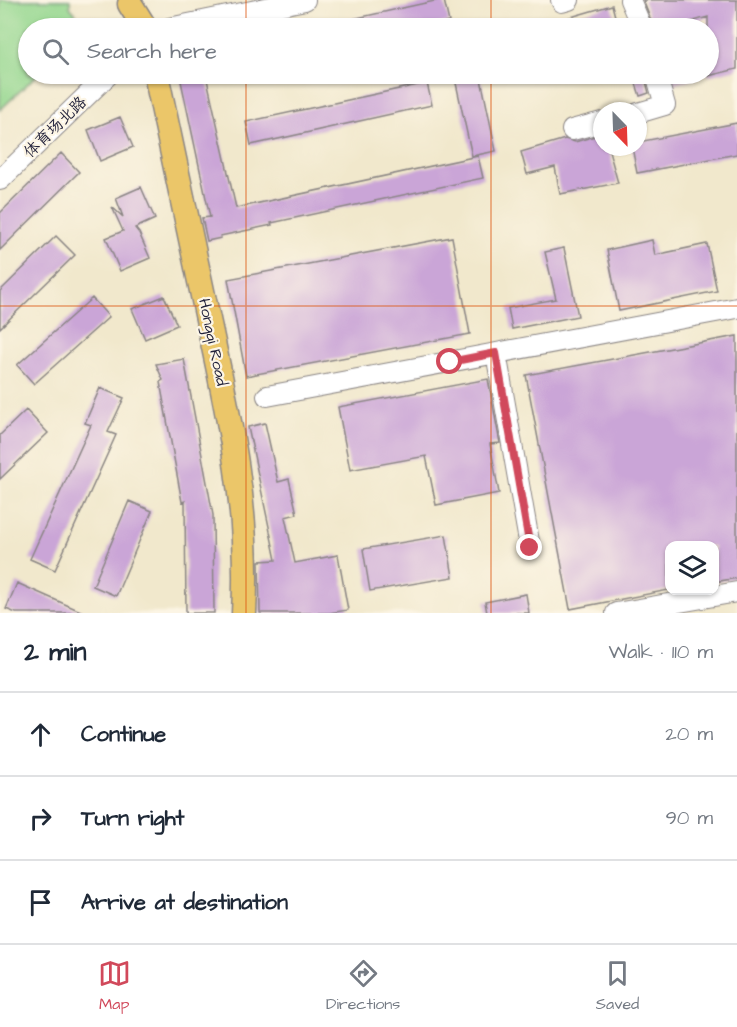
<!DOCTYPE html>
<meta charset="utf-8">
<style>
:root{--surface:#fff;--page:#f6f6f7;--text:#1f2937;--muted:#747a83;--line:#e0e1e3;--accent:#d1495b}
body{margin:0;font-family:"Architects Daughter","LXGW WenKai TC",sans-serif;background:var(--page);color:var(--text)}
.controls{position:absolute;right:18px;bottom:18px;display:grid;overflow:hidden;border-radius:12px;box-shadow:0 2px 4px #0004}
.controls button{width:54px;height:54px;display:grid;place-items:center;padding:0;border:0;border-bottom:2px solid var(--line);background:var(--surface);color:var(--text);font:30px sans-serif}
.compass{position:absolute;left:593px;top:102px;width:54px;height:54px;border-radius:50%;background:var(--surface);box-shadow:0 2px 4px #0004;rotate:157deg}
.stop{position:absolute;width:18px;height:18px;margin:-14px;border:4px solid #d1495b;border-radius:50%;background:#fff}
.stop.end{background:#d1495b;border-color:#fff;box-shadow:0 2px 6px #0008}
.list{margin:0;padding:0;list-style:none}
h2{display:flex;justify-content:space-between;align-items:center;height:78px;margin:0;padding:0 24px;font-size:26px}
h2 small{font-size:20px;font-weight:400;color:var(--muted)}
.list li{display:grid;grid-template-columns:39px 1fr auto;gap:18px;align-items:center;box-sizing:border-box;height:84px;padding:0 24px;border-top:2px solid var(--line)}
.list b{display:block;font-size:22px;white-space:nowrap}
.list em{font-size:20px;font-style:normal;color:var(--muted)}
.icon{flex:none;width:33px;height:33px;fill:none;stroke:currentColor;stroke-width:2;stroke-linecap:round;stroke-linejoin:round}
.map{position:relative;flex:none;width:737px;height:613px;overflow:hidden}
.search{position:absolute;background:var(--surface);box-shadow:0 2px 4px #0004;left:18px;right:18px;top:18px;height:66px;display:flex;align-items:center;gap:15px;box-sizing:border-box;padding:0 21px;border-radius:33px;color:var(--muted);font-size:22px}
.sheet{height:330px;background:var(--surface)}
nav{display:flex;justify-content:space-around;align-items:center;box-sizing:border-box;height:84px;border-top:2px solid var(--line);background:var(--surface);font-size:16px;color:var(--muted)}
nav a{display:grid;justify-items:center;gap:3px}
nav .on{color:var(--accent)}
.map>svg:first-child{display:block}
.green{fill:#94d78f;stroke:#5b7c65;stroke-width:1.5}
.building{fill:#caa5d7}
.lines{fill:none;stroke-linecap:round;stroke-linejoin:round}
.minor-casing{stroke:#8a8584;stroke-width:22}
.major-casing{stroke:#8a8584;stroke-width:27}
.minor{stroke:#fff;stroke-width:20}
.major{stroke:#ebc669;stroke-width:24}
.route{stroke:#d1495b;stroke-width:8}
.grid{fill:none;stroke:#de560e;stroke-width:1.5;stroke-opacity:0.55}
.labels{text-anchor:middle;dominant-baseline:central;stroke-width:4.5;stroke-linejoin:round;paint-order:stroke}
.street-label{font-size:16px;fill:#22223b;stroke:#fcf5e5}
</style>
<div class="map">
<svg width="737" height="613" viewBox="0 0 737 613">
<rect width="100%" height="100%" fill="#fcf5e5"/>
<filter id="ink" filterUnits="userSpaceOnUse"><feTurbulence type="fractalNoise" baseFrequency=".0167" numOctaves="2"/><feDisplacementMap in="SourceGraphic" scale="12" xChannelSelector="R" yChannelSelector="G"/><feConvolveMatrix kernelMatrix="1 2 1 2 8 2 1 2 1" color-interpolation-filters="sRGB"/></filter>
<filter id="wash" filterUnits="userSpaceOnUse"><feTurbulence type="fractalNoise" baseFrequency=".008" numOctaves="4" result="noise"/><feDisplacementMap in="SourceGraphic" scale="24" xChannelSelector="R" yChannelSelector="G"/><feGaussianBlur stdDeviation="1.35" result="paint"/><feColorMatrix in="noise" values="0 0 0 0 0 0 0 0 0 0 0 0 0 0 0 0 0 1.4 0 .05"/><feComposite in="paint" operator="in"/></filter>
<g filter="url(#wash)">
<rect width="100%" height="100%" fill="#f1e8cc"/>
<!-- green -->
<path class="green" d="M 0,0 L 70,0 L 70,7 L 86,27 L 84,28 L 28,28 L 28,74 L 38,74 L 0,110 Z"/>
<g id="blocks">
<!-- building -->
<path class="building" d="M 439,0 L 444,0 L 449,22 L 420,28 L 335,28 L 334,23 Z
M 643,0 L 737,0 L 737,69 L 708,76 L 708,17 L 669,28 L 654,28 Z
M 612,5 L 617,24 L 599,28 L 543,28 L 543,25 Z
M 454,74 L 480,74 L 496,151 L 472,156 Z
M 633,74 L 644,74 L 649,93 L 640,96 Z
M 668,74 L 700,74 L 700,77 L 672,85 Z
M 206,75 L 236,208 L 478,156 L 483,178 L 271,223 L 272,225 L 220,236 L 221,238 L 207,241 L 202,218 L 210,217 L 181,81 Z
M 427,83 L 432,105 L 251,145 L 246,122 Z
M 120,117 L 133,147 L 100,161 L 88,130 Z
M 737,123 L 737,154 L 637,173 L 632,147 L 638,147 L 638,142 Z
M 602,134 L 602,147 L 608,147 L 618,183 L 560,194 L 555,167 L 527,174 L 521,152 L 565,139 L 575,142 Z
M 61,153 L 79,172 L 0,250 L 0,213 Z
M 141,187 L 155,219 L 135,228 L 139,233 L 150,258 L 120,271 L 106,238 L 123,231 L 112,207 L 123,217 L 116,198 Z
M 56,236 L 75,255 L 0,328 L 0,291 Z
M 452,237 L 470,334 L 246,376 L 228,279 Z
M 652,240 L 655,255 L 707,244 L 717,291 L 619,311 L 607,250 Z
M 564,248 L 578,316 L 512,329 L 508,308 L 556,299 L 545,252 Z
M 164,296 L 177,325 L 145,339 L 132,309 Z
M 92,298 L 109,317 L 34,384 L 17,365 Z
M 737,336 L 737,578 L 714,582 L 714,546 L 669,546 L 669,590 L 570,609 L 526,375 Z
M 184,359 L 213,515 L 214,613 L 186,613 L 185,501 L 182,502 L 160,382 L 163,380 L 156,364 Z
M 488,379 L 500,443 L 490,444 L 499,493 L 436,505 L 426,456 L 350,470 L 338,407 Z
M 100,388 L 124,398 L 108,432 L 116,435 L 55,570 L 30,559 L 91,425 L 85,423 Z
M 26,410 L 48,433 L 0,479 L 0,435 Z
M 265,423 L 278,482 L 289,479 L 297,514 L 285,517 L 295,563 L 338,555 L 348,610 L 329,613 L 260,613 L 259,561 L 276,560 L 248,427 Z
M 129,501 L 152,511 L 116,596 L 93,586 Z
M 446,535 L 453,577 L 370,591 L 363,549 Z
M 17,583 L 85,613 L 16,613 L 6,609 Z
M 526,594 L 529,613 L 487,613 L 485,602 Z"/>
</g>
</g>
<g filter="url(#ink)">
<use href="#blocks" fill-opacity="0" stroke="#8a8584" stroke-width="1.5"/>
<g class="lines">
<defs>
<path id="minor" d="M 561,0 L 562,2 L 569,0
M 630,0 L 642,28
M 169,28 L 305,0
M 638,113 L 665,105 L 656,74
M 572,130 L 602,122
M 0,180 L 109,74
M 496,353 L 530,547
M 267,396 L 737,308
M 616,613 L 737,592"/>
<path id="major" d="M 130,4 L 145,28
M 156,74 C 174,157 192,240 209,324 C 230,420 250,514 244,613"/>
</defs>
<!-- minor casing -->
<use href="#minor" class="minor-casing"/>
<!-- major casing -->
<use href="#major" class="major-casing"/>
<!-- minor -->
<use href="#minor" class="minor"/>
<!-- major -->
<use href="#major" class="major"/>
</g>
</g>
<g class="lines" filter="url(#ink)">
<!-- route -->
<path class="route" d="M 450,362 L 496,353 L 530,548"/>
</g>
<!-- grid -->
<path class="grid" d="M 246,0 L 246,28M 491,0 L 491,28M 246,74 L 246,613M 491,74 L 491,613M 0,306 L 737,306"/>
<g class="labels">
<!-- street labels -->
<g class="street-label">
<text transform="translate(55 127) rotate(-44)">体育场北路</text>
<text transform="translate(213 342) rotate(78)">Hongqi Road</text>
</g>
</g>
</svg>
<div class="controls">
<button><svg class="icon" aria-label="layers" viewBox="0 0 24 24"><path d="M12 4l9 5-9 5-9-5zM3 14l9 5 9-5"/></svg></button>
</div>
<svg class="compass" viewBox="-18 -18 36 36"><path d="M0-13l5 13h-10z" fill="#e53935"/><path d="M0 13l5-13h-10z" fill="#747a83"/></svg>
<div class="stop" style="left:450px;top:362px"></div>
<div class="stop end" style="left:530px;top:548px"></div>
<div class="search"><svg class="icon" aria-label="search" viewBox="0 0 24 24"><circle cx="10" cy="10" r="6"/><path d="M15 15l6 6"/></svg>Search here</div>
</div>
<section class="sheet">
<h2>2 min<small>Walk · 110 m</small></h2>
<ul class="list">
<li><svg class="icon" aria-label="ahead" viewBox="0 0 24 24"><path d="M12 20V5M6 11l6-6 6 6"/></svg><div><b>Continue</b></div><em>20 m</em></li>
<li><svg class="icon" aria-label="right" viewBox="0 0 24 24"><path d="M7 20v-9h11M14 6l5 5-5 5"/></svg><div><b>Turn right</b></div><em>90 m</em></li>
<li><svg class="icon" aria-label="arrive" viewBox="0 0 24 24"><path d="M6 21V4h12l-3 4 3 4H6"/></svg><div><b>Arrive at destination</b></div></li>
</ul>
</section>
<nav>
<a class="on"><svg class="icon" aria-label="map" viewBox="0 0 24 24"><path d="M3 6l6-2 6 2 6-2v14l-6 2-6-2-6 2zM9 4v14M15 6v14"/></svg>Map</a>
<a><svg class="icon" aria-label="directions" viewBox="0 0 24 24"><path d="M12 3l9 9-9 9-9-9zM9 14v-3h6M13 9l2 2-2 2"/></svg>Directions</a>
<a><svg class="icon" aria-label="saved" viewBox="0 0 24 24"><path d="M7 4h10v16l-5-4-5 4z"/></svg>Saved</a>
</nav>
